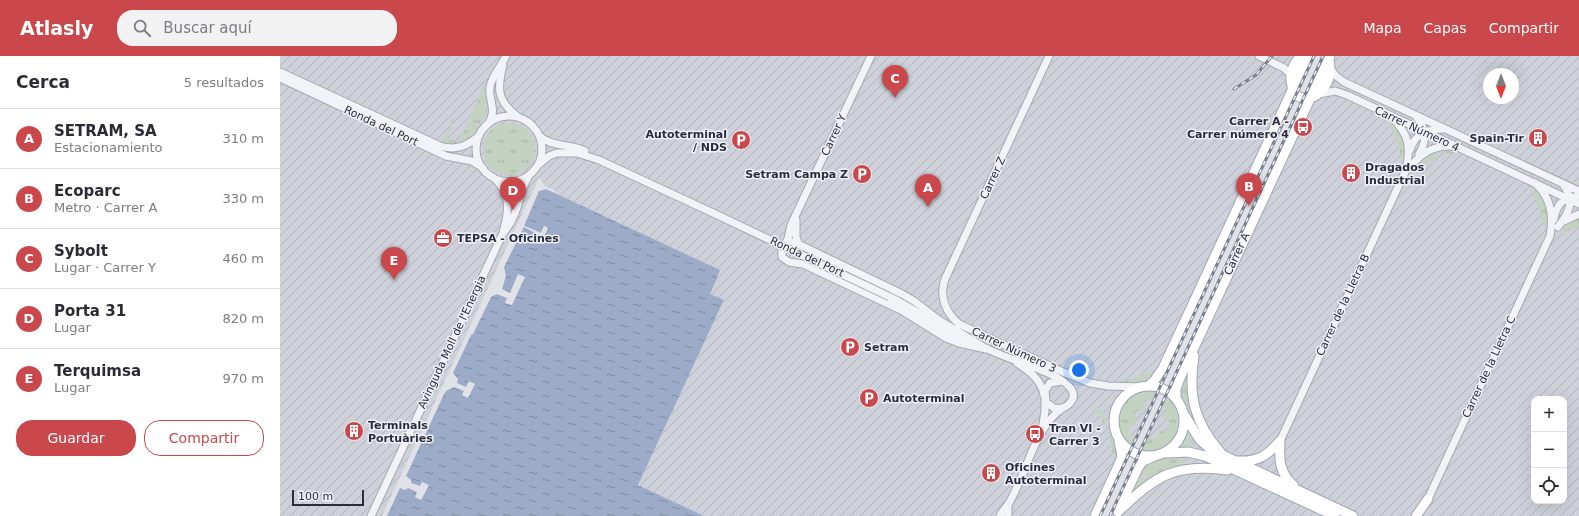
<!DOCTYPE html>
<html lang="es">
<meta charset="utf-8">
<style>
:root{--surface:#fff;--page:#f2f2f3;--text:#2b2b33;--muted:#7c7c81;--line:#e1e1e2;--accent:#ca484c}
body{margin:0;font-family:"DejaVu Sans",sans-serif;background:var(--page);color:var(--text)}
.controls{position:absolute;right:12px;bottom:12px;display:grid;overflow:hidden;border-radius:8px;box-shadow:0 4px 16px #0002}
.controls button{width:36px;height:36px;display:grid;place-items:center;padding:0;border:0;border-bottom:1px solid var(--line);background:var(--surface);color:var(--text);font:20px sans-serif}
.compass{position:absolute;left:1203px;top:12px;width:36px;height:36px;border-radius:50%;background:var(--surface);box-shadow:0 4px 16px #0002;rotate:180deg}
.scale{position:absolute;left:12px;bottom:10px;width:72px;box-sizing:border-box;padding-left:4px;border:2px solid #292e3f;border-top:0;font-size:11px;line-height:14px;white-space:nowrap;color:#292e3f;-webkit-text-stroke:3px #eff1f6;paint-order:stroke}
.you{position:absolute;left:799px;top:314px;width:14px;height:14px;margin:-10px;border:3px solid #fff;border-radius:50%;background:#1a73e8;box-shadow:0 0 0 6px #1a73e833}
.badge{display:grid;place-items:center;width:26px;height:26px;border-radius:50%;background:var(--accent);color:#fff;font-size:13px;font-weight:700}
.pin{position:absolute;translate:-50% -33px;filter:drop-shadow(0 1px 2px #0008)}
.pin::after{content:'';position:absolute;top:21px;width:14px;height:12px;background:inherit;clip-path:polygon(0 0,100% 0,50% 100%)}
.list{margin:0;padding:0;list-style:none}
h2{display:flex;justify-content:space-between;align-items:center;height:52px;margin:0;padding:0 16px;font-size:17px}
h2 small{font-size:13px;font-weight:400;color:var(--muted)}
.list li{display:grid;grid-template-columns:26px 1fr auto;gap:12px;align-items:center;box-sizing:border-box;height:60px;padding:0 16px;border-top:1px solid var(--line)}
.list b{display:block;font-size:15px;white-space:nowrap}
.list p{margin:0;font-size:13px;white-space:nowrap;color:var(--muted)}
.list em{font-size:13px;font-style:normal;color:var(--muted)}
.actions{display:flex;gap:8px;padding:12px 16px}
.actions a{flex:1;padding:9px 0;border:1px solid var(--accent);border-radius:16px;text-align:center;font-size:14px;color:var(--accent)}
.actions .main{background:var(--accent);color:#fff}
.icon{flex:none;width:22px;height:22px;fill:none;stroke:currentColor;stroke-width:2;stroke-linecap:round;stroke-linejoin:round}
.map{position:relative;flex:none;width:1299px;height:460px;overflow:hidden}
header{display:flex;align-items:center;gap:24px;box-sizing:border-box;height:56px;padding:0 20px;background:var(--accent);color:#fff}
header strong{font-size:19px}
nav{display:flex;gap:22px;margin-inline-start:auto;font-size:14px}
.search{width:280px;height:36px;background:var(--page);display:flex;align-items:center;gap:10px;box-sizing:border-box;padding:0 14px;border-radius:16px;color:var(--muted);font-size:15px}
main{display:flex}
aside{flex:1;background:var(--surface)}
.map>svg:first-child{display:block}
.industrial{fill:url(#industrial-furrows);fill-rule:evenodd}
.grass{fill:url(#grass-tufts)}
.water{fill:url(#water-ripples)}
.pier{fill:#e0e2e8}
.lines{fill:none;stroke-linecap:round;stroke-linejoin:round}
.minor-casing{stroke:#a5a8b2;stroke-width:9}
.major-casing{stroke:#9fa5b4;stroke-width:11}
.minor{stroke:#f2f3f7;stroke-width:7}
.major{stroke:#fff;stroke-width:9}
.rail-casing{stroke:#7a8091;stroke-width:3}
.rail{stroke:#eff1f6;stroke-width:1.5;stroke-dasharray:4.5;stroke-linecap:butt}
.minor-bridge-casing{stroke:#a5a8b2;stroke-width:9;stroke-linecap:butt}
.minor-bridge{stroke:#f2f3f7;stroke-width:7}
.labels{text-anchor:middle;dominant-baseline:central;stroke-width:3;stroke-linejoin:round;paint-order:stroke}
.poi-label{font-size:11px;font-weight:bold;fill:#292e3f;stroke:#eff1f6;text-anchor:start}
.street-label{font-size:11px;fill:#292e3f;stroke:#eff1f6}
</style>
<header>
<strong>Atlasly</strong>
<div class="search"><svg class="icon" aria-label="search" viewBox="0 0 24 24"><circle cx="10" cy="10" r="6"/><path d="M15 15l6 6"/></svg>Buscar aquí</div>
<nav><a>Mapa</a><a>Capas</a><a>Compartir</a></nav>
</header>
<main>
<aside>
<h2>Cerca<small>5 resultados</small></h2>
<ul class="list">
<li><span class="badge">A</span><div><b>SETRAM, SA</b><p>Estacionamiento</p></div><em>310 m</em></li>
<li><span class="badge">B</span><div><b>Ecoparc</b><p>Metro · Carrer A</p></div><em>330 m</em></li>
<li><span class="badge">C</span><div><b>Sybolt</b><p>Lugar · Carrer Y</p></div><em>460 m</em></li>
<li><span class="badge">D</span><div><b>Porta 31</b><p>Lugar</p></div><em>820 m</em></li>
<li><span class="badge">E</span><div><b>Terquimsa</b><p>Lugar</p></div><em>970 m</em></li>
</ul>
<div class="actions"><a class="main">Guardar</a><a>Compartir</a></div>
</aside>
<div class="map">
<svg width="1299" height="460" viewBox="0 0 1299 460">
<defs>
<pattern id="industrial-furrows" width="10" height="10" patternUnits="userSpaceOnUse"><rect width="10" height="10" fill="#ced1da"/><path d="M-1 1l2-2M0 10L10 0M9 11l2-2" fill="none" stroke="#b1b4bc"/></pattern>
<pattern id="grass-tufts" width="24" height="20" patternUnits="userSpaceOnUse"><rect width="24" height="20" fill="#c3d2c1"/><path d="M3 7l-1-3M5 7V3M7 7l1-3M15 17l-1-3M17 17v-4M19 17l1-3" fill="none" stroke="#a8b5a7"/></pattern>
<pattern id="water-ripples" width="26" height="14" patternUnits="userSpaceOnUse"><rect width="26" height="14" fill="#9cabc7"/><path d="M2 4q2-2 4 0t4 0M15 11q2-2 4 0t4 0" fill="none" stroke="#7f8ca3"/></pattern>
</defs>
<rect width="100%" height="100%" fill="#e0e2e8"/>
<!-- industrial -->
<path class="industrial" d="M 0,0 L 1036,0 L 822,460 L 424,460 L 358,429 L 444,245 L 430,238 L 275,137 L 276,135 L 265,130 L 260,123 L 258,124 L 102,460 L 0,460 Z
M 1042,0 L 1299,0 L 1299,460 L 828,460 ZM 1209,18 L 1233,18 L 1233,42 L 1209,42 ZM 1254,343 L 1284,343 L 1284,445 L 1254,445 Z"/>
<!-- grass -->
<path class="grass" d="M 206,25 L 205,39 L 208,52 L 204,63 L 193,78 L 185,84 L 173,88 L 162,86 L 176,57 L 168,82 L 179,86 Z
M 1109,67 C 1123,73 1127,90 1123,104 Z
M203 93a26 26 0 1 1 52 0a26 26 0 1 1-52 0Z
M 1168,94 L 1174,97 L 1168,99 L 1165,95 L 1158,97 L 1159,102 L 1136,111 C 1143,99 1155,95 1168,94 Z
M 1252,133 C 1266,141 1272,159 1265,173 Z
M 1299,162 L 1299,171 L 1280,178 L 1284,171 Z
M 873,315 L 877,315 C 865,330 845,328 827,327 L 849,324 Z
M 903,323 L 910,326 L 920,372 L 918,376 L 902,340 L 901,332 Z
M 866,335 L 876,335 L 871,345 L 868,343 L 865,343 L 864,354 L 856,355 C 856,367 859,367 848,374 L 852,379 L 856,378 L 851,390 C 830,372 839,339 866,335 Z
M 887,340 C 914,362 895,399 862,395 L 868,382 L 875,382 L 881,375 L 886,376 L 889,374 L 889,367 L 884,362 L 882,358 L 883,355 L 887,354 L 883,349 Z
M 816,351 C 828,359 826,366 830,378 C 834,389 837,393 837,405 L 834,404 C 831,388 828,365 814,354 Z
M 909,374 L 915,382 L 910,393 L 900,392 Z
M 908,398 L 901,412 L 873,423 L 860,416 C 871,402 892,400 908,398 Z
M 859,419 L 869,425 L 848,443 Z"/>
<!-- water -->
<path class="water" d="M 266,133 L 440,214 L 430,238 L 444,244 L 358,429 L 424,460 L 107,460 L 120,432 L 125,434 L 128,432 L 137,436 L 135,441 L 141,444 L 149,429 L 142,426 L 140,430 L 131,427 L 131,424 L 126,420 L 164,338 L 166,335 L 174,331 L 184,335 L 182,339 L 188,342 L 195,328 L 189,325 L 186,331 L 177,327 L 178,323 L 173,317 L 191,279 L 193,278 L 211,241 L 217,238 L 227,242 L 225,247 L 232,249 L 245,221 L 238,218 L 230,237 L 222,233 L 226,220 L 224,211 L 244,171 L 260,179 L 257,186 L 260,188 L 268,172 L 264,170 L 261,177 L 244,170 L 259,135 Z"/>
<!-- pier -->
<path class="pier" d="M 242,169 L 261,177 L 264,170 L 268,172 L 260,188 L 257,186 L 260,179 L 242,170 Z"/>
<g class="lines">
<defs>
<path id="minor" d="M 591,0 L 511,169 L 508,183 L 502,193 L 502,201 L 509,206 L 523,208 L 621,254 L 666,282 L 679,287 L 706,293
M 769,0 L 665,223 C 659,240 665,256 679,268 L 776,313 L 810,327 L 828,330 L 864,331
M 979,0 L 1004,12 L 1011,19
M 223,9 C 217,32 217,45 237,60
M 1050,12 L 1056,20 L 1064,26 L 1299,135
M 0,16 L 160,90 C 176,95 187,90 199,80
M 0,22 L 166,100 L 192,105 L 203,112
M 1039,38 L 1055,35 L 1067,39 L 1299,148
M 1136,60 C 1146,73 1148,83 1139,98
M196 93a33 33 0 1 1 66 0a33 33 0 1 1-66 0Z
M 208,68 C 218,53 208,46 210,31 C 212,19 221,11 226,0
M 259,79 C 269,91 291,88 305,95
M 1130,94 C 1135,77 1148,73 1164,73
M 258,109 L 269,100 L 277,97 L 297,97 L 319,104 L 431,156
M 1127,114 C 1140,99 1151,89 1172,90
M 1274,163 C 1277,147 1283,142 1299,140
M 516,164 L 516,181 L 519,189
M 1284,165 L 1299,158
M 1278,171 C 1290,156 1295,145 1283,128
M 224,176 C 241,156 237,137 250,118
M 505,188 L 509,186 L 516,187 L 622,238 L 634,245 L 659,264 L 702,290
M 610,241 C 638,254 661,275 689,286
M 703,291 C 712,295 722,300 732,303 C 744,308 811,327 789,348 C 785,352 779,353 774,352 L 766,346 L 765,335 L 770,327 L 782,325
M 737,307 C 749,315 761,323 764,339
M 762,374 L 765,355 L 765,343
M 1000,385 L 1126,114 C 1131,90 1129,79 1112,61
M 1148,443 L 1270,180 C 1274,159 1271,141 1255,127
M 728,448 L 728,460
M 91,460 L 223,177 C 229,155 232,138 213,121
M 720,460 C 722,455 726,452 729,447 C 745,421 756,368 783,352"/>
<path id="major" d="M 1021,0 C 1010,10 1008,24 1015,38 C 1028,50 1044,37 1049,22 C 1051,16 1050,10 1049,3
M 914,300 C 908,340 914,366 941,397
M834 365a35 35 0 1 1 70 0a35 35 0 1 1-70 0Z
M 868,330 L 874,325 L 883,312 L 1028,0
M 896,342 L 896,333 L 900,322 L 1050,0
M 905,360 L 920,384 L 930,393 L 1073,460
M 1000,385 C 999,403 999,417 1014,430
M 887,397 L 908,396 L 925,400 L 1055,460
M 957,405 C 978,406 987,400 1000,385
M 840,450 L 858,412 L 863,405 L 873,401
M 838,456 C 876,419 895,407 948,414
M 815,460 L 840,406 L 842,399 L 839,386
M 1136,460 L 1148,443"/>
</defs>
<!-- minor casing -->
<use href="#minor" class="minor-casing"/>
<!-- major casing -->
<use href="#major" class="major-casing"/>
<!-- minor -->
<use href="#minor" class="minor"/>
<!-- major -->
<use href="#major" class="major"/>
<defs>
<path id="rail" d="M 954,33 L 976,19 L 992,0
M 820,460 L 1034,0
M 830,460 L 1043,0"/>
</defs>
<!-- rail casing -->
<use href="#rail" class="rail-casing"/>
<!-- rail -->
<use href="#rail" class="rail"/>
<defs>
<path id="minor-bridge" d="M 431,156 L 610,241"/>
</defs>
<!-- minor-bridge casing -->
<use href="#minor-bridge" class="minor-bridge-casing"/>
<!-- minor-bridge -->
<use href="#minor-bridge" class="minor-bridge"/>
</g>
<!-- icons -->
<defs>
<symbol id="bus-disc" viewBox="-11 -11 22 22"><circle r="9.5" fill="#ca484c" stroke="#eff1f6"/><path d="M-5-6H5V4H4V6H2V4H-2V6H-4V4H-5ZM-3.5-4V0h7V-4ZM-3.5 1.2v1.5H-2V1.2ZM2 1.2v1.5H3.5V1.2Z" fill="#fff"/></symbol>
<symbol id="building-disc" viewBox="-11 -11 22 22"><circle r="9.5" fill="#ca484c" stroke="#eff1f6"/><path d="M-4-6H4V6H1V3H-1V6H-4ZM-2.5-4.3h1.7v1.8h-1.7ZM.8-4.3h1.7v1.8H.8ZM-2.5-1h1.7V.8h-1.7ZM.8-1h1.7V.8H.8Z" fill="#fff"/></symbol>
<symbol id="parking-disc" viewBox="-11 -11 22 22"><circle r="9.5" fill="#ca484c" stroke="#eff1f6"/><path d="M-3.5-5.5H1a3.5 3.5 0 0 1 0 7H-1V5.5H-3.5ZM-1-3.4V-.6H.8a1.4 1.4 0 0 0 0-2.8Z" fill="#fff"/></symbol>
<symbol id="office-disc" viewBox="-11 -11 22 22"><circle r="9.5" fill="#ca484c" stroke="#eff1f6"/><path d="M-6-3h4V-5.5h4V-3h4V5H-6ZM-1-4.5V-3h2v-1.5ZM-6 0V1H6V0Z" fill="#fff"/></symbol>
</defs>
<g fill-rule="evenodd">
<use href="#bus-disc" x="1012" y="60" width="22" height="22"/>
<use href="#building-disc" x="1247" y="71" width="22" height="22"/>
<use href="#parking-disc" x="450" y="73" width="22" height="22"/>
<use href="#building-disc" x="1060" y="106" width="22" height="22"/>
<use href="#parking-disc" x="571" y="107" width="22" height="22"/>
<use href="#office-disc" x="152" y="171" width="22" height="22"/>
<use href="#parking-disc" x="559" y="280" width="22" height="22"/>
<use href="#parking-disc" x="578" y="331" width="22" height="22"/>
<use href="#building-disc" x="63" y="364" width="22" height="22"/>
<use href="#bus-disc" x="744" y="367" width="22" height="22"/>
<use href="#building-disc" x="700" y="406" width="22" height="22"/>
</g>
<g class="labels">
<!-- poi labels -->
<g class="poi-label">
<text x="1009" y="65" text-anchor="end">Carrer A -<tspan x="1009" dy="13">Carrer número 4</tspan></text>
<text x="447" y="78" text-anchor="end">Autoterminal<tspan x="447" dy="13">/ NDS</tspan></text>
<text x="1244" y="82" text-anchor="end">Spain-Tir</text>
<text x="1085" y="111">Dragados<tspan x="1085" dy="13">Industrial</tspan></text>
<text x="568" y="118" text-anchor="end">Setram Campa Z</text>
<text x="177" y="182">TEPSA - Oficines</text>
<text x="584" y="291">Setram</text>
<text x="603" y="342">Autoterminal</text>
<text x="88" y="369">Terminals<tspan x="88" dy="13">Portuàries</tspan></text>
<text x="769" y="372">Tran VI -<tspan x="769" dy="13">Carrer 3</tspan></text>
<text x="725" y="411">Oficines<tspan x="725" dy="13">Autoterminal</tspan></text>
</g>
<!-- street labels -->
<g class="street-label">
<text transform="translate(101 70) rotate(25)">Ronda del Port</text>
<text transform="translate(1137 73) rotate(25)">Carrer Número 4</text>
<text transform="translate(554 79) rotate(-65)">Carrer Y</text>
<text transform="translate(713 122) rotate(-65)">Carrer Z</text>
<text transform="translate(957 198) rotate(-65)">Carrer A</text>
<text transform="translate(527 201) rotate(25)">Ronda del Port</text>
<text transform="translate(1063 249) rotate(-65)">Carrer de la Lletra B</text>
<text transform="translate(172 286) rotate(-65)">Avinguda Moll de l'Energia</text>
<text transform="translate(734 294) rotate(25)">Carrer Número 3</text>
<text transform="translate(1209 311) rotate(-65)">Carrer de la Lletra C</text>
</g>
</g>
</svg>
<div class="controls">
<button>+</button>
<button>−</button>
<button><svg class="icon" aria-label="locate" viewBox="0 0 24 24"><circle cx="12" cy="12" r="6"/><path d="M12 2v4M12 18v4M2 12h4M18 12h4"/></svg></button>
</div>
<svg class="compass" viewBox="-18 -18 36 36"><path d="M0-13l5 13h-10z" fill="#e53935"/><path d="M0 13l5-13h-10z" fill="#7c7c81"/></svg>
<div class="scale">100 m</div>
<div class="you"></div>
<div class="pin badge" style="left:648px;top:151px">A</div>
<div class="pin badge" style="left:969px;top:150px">B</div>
<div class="pin badge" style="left:615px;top:42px">C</div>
<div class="pin badge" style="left:233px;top:154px">D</div>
<div class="pin badge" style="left:114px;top:224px">E</div>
</div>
</main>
